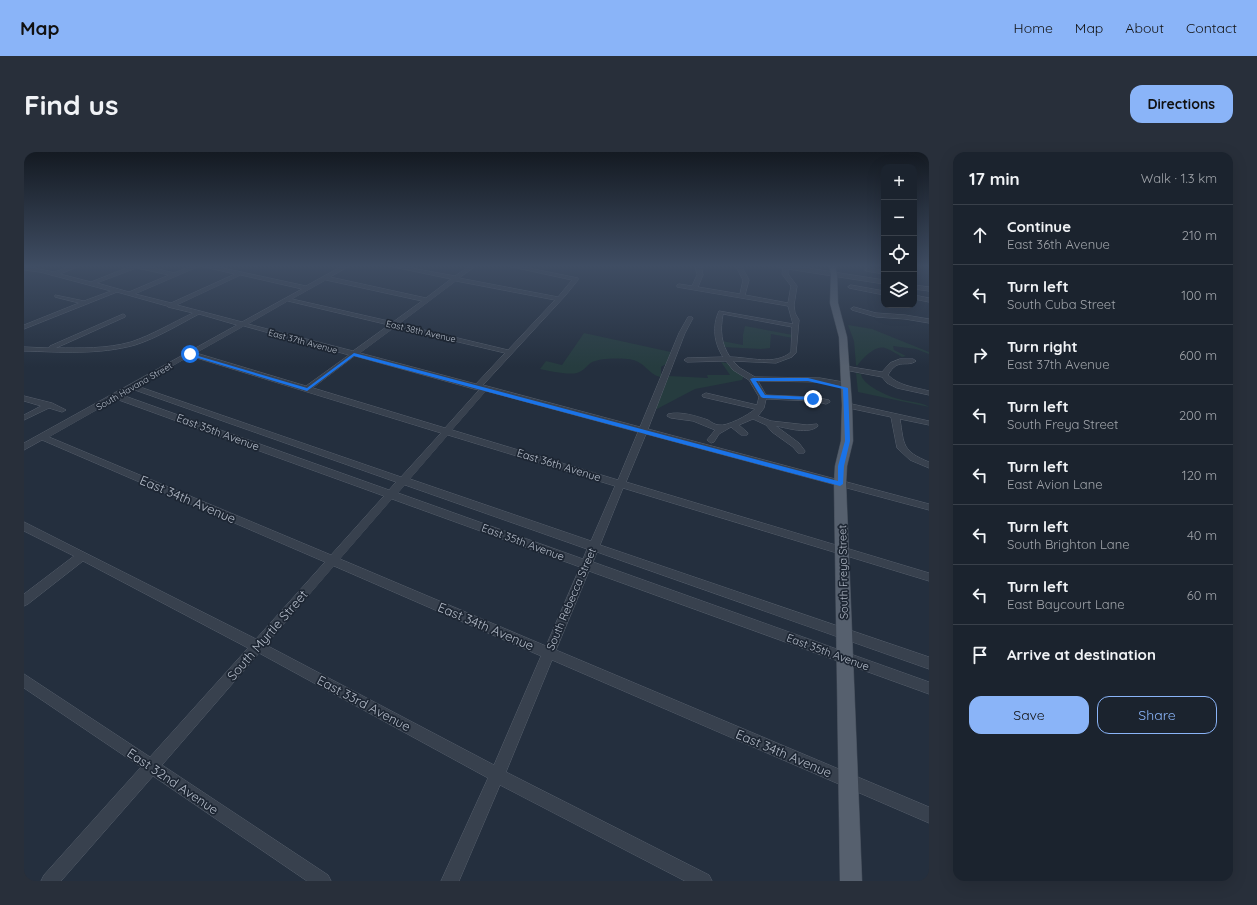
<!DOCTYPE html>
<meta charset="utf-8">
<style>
:root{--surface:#1b232e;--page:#282f3a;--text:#f1f3f6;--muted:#a0a4aa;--line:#39404a;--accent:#8ab4f8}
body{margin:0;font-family:Quicksand,sans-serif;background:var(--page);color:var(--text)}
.controls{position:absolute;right:12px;top:12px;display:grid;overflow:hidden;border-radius:8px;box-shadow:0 4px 16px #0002}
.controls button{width:36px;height:36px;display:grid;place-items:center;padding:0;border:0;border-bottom:1px solid var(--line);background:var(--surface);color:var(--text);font:20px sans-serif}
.stop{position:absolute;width:12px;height:12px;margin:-9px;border:3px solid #1a73e8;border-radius:50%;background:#fff}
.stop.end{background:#1a73e8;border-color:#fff;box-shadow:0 1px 4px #0008}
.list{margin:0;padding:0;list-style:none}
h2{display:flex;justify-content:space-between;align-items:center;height:52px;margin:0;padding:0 16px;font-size:17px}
h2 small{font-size:13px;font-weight:400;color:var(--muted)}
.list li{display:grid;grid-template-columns:26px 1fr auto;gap:12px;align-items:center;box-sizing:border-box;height:60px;padding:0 16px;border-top:1px solid var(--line)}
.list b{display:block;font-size:15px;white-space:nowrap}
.list p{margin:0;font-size:13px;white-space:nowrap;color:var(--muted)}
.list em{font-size:13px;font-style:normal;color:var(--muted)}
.actions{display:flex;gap:8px;padding:12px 16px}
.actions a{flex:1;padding:9px 0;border:1px solid var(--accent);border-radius:12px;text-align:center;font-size:14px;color:var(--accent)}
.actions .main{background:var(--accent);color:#111}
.icon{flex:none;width:22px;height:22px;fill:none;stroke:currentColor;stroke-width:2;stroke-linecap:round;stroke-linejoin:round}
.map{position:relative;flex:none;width:905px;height:729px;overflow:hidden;border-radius:12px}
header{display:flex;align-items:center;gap:24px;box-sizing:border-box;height:56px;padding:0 20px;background:var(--accent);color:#111}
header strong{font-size:19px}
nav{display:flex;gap:22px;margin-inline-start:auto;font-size:14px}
.intro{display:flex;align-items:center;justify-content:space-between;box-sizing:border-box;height:96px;padding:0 24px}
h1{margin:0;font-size:28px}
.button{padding:10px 18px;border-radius:12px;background:var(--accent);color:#111;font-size:14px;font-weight:700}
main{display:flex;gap:24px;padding:0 24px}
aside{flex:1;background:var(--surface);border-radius:12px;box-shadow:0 4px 16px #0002}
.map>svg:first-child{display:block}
.green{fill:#263c3f}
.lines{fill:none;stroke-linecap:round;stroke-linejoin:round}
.minor-casing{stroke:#565f6c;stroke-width:1}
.major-casing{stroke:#414a57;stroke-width:1}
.minor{fill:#38414e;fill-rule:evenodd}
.major{fill:#56606e;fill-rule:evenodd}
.route{fill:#1a73e8}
.labels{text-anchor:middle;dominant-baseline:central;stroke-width:3.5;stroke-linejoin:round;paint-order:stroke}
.far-street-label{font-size:9px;fill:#b4bcc9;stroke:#1d2633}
.street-label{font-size:11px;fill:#b4bcc9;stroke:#1d2633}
.near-street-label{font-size:13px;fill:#b4bcc9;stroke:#1d2633}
</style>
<header>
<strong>Map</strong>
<nav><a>Home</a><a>Map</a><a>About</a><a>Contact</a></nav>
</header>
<div class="intro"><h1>Find us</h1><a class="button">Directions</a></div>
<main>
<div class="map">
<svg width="905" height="729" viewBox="0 0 905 729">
<rect width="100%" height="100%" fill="#242f3e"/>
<!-- green -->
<path class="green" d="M 824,173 L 848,177 L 905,200 L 905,202 L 892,197 L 869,194 L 870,198 L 882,204 L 878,205 C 873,202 867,198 861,196 C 851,193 839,206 833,214 L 832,213 L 830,189 Z
M 721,174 L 769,183 L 769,186 L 747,182 L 746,196 L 737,197 L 699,195 L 698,189 L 719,193 L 719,183 Z
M 560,181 L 647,200 L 642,212 L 637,215 L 637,225 C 624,223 621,208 603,207 C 593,206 577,206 568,210 C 563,213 560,219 553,221 C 542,223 527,219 516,217 L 522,209 L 538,213 Z
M 697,210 L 707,212 L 720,224 L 718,228 L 671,237 L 631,258 L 645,224 L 684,226 L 683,223 L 706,223 Z
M 832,221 L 837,222 C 838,233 865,245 875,247 C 884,250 898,250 905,255 L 834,240 Z"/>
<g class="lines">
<defs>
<path id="minor" d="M 50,113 L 58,113 L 36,122 L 67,130 L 110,113 L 118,113 L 150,121 L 170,113 L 185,113 L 282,134 L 320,113 L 327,113 L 306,125 L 402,146 L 427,127 L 360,113 L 371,113 L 431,124 L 447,113 L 453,113 L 435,126 L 534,145 L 548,128 L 479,113 L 490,113 L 554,126 L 554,128 L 541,144 L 459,233 L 616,275 L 655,181 L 664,165 L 668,165 L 669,166 L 661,181 L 624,277 L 905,352 L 905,358 L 622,282 L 602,330 L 905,421 L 905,429 L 599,336 L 576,393 L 905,505 L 905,517 L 573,400 L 569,410 L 905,530 L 905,542 L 565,419 L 532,498 L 905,655 L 905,671 L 528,508 L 482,620 L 685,723 L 688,729 L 661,729 L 476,633 L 435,729 L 417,729 L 464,626 L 235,501 L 138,613 L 304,723 L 307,729 L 283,729 L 129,624 L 37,729 L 17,729 L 20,723 L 117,615 L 0,536 L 0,522 L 126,605 L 224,496 L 59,409 L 4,452 L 0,454 L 0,442 L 50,404 L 0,379 L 0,370 L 232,487 L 301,410 L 18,288 L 0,298 L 0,291 L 213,173 L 175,162 C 154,173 133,186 111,193 C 75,203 37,200 0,199 L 0,195 L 25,196 L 26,194 L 99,162 L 101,163 L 101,165 L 32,196 C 57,196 82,197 107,190 C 128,183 148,171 169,161 L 144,155 L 143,154 L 93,140 L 0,177 L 0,173 L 55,151 L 31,145 L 31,143 L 60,149 L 87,139 L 16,120 L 0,118 L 0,114 L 30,120 ZM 176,114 L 211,122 L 147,151 L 111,142 ZM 113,116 L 145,123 L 105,140 L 73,131 ZM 217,123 L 278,137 L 218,170 L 153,153 ZM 302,128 L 398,149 L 369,170 L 268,147 ZM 432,129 L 531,148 L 484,198 L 375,172 ZM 264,149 L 365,173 L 329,199 L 224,172 ZM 220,174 L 325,203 L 282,234 L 172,201 ZM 371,175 L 481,201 L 452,232 L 336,201 ZM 166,204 L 417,281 L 377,325 L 113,234 ZM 331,204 L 450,237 L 455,238 L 421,276 L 289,236 ZM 108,237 L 372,330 L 365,338 L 98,243 ZM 462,239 L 614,280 L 594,328 L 428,278 ZM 92,247 L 360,344 L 307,403 L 25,285 ZM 424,283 L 591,334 L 567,389 L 386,327 ZM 381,333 L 563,397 L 559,407 L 374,341 ZM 368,347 L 556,415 L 522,494 L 316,407 ZM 310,414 L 517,504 L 470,613 L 242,493 Z
M 671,113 L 677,113 L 679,123 L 674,135 L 716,142 L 719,128 L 711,113 L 717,113 L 725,128 L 721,143 L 764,151 L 767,134 L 758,122 L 759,116 L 748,113 L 765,113 L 860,128 L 860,132 L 764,117 L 764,122 L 773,134 L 770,153 L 771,161 L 775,168 L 772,201 L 768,205 L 752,211 L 709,209 L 716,216 L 731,225 L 796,226 L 825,231 L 825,235 L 822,235 L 796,230 L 734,229 L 742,243 L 789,245 L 805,248 L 806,250 L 802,252 L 789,249 L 742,247 L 740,256 L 734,264 L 747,269 L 783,273 L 793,272 L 794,274 C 784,283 764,276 752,274 L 775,291 L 781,299 L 780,301 L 774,301 L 769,295 L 748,280 L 742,273 L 729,267 L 715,273 L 724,281 L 723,283 L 717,283 L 707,275 L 695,282 L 690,290 L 687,291 L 683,288 L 691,278 L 669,269 L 647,266 L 643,264 L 644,262 C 657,259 672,264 684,268 C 687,270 691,273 695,273 C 702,275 725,263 731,257 L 679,245 L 678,243 L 682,241 L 733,253 L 735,245 L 725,228 L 709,218 L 702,209 L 663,210 L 660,208 L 663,206 L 699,205 C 690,191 688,174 695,159 L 769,172 L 764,154 L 653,135 L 653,133 L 655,132 L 668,134 L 673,123 ZM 699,162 L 768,175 L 767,200 C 752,214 724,205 706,205 C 697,192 696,178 699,162 Z
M 844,116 L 860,118 L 860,122 L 842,119 L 841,118 Z
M 827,133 L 860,139 L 860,143 L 825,136 L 824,135 Z
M 890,133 L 905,135 L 905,139 L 890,137 Z
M 890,143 L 905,146 L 905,150 L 890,147 Z
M 830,155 L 852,161 L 881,163 L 905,167 L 905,171 L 881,167 L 852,165 L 828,158 L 827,157 Z
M 876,207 L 889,207 L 892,209 C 883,216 874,205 864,223 C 875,234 890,235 905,239 L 905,243 L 873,236 L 863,231 L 858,225 L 821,218 L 817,216 L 821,214 L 858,220 L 866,211 Z
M 0,244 L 28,251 L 42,258 L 38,260 L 25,256 L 0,268 L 0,263 L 17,254 L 0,249 Z
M 820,251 L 823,251 L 905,269 L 905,273 L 876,267 C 880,293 878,299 905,310 L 905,316 L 886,308 L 873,296 L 867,265 L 820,255 Z"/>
<path id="major" d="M 805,113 L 811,113 L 813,123 L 814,151 L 823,185 L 828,253 L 829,289 L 823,314 L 822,331 L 838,729 L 816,729 L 810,331 L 811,314 L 817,289 L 818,253 L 815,185 L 806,151 L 807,123 Z"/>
</defs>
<!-- minor casing -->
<use href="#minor" class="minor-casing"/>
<!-- major casing -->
<use href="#major" class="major-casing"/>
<!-- minor -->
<use href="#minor" class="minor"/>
<!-- major -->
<use href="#major" class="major"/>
</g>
<!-- sky -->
<linearGradient id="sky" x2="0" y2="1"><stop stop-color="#141a22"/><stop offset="0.53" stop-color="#3f4d63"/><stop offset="1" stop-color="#3f4d63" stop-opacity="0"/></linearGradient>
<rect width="905" height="215" fill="url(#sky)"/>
<!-- route -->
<path class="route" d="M 164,201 L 283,236 L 330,201 L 814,329 L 814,314 L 821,289 L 819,237 L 784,229 L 732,229 L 741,243 L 789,245 L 792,247 L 789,248 L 739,246 L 737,245 L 726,227 L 729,226 L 784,226 L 824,236 L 826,289 L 820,314 L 819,332 L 816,334 L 330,204 L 283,239 L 164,203 Z"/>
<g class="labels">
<!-- far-street labels -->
<g class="far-street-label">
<text transform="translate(397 179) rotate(13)">East 38th Avenue</text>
<text transform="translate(279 189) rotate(15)">East 37th Avenue</text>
<text transform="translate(110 234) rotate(-30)">South Havana Street</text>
</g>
<!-- street labels -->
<g class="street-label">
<text transform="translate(194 280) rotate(20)">East 35th Avenue</text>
<text transform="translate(535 313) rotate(17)">East 36th Avenue</text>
<text transform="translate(499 390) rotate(20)">East 35th Avenue</text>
<text transform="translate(819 420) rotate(-91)">South Freya Street</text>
<text transform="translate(547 447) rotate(-67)">South Rebecca Street</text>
<text transform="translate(804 500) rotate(20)">East 35th Avenue</text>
</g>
<!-- near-street labels -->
<g class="near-street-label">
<text transform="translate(164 347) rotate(23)">East 34th Avenue</text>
<text transform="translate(462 474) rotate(23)">East 34th Avenue</text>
<text transform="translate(243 483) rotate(-49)">South Myrtle Street</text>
<text transform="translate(340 551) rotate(28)">East 33rd Avenue</text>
<text transform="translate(760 601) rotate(23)">East 34th Avenue</text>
<text transform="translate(149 629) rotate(34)">East 32nd Avenue</text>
</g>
</g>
</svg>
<div class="controls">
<button>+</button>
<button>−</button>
<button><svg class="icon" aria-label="locate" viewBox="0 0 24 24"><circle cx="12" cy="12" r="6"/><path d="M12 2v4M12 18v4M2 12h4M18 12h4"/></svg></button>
<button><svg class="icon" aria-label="layers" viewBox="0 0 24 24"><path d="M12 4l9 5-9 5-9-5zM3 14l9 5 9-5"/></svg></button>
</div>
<div class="stop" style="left:166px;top:202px"></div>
<div class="stop end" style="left:789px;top:247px"></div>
</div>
<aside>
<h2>17 min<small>Walk · 1.3 km</small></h2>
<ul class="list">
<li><svg class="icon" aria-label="ahead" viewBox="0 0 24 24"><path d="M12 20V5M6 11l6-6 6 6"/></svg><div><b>Continue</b><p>East 36th Avenue</p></div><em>210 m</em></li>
<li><svg class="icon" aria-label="left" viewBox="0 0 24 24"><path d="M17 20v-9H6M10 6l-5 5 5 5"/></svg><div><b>Turn left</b><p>South Cuba Street</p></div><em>100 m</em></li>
<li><svg class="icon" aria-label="right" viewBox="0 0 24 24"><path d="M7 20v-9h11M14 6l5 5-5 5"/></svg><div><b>Turn right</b><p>East 37th Avenue</p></div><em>600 m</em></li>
<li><svg class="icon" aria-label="left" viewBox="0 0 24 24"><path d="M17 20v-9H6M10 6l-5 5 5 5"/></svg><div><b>Turn left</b><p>South Freya Street</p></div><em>200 m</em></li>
<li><svg class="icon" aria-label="left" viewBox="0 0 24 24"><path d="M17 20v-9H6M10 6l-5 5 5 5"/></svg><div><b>Turn left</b><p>East Avion Lane</p></div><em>120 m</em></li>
<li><svg class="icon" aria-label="left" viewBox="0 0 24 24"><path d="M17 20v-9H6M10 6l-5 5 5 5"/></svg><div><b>Turn left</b><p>South Brighton Lane</p></div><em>40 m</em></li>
<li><svg class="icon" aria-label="left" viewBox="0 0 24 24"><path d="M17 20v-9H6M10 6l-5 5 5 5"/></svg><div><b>Turn left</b><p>East Baycourt Lane</p></div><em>60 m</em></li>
<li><svg class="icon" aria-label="arrive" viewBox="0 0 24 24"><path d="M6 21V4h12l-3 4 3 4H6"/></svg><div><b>Arrive at destination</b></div></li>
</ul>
<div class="actions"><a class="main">Save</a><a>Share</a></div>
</aside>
</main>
